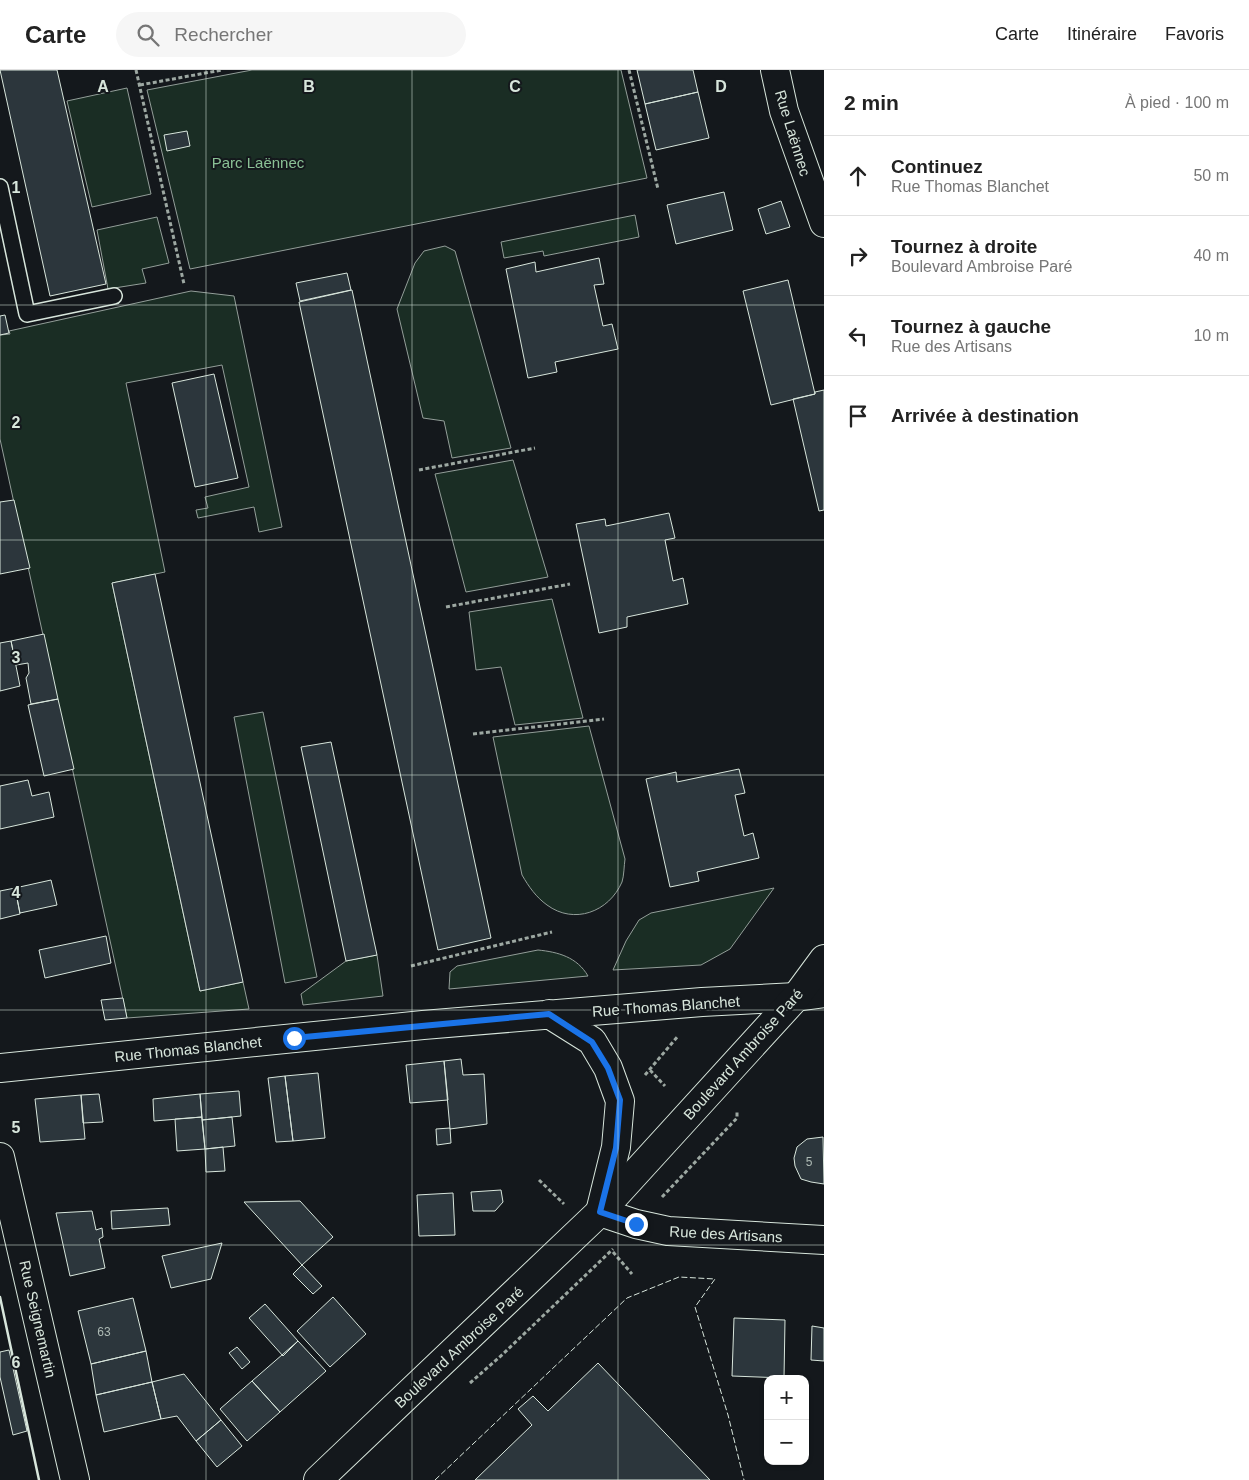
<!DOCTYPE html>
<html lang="fr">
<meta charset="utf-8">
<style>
:root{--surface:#fff;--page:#f6f6f6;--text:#222;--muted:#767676;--line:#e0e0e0}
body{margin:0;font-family:Helvetica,sans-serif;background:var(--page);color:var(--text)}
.controls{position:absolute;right:15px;bottom:15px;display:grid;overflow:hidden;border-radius:10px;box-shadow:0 1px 4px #0004}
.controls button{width:45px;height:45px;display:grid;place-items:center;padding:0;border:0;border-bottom:1px solid var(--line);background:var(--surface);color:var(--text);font:25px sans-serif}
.stop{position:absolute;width:15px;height:15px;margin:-11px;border:4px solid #1a73e8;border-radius:50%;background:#fff}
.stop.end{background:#1a73e8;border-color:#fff;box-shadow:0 1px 5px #0008}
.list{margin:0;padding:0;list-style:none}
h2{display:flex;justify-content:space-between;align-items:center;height:65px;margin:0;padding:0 20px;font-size:21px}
h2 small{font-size:16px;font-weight:400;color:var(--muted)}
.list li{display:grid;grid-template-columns:32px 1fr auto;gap:15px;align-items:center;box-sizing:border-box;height:80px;padding:0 20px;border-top:1px solid var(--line)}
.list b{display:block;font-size:19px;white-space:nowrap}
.list p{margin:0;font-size:16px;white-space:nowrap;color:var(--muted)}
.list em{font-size:16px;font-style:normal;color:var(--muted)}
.icon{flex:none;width:28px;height:28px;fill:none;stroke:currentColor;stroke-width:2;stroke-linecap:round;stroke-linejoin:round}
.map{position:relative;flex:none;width:824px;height:1410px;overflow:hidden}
header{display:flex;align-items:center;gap:30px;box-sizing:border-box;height:70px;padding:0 25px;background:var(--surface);border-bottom:1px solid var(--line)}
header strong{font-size:24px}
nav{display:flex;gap:28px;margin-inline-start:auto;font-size:18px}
.search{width:350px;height:45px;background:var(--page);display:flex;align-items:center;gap:12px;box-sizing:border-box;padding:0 18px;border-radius:28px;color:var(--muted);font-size:19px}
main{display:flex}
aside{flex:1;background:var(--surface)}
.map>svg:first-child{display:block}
.green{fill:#1a2d24;stroke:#939e99}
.building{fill:#2c363c;stroke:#d8e6dc}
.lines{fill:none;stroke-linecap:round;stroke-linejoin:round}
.lane-casing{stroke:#d8e6dc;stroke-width:18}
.street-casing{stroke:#d8e6dc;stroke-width:30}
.secondary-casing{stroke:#d8e6dc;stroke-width:30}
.path{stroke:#9da8a2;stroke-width:3;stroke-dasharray:4 2.5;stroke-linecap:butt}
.lane{stroke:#14181c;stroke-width:15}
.street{stroke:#14181c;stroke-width:28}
.secondary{stroke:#14181c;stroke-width:28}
.fence{stroke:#d8e6dc;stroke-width:1;stroke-dasharray:6 2.5;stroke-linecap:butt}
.wall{stroke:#d8e6dc;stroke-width:2.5}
.route{stroke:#1a73e8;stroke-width:6}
.grid{fill:none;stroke:#d8e6dc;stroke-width:1;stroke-opacity:0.55}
.labels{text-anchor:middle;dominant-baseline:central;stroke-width:4;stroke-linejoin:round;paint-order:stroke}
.number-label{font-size:12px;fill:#adbab4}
.street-label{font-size:15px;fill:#d8e6dc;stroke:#14181c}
.park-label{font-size:15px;fill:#8ac095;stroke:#14181c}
.grid-label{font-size:16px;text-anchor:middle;font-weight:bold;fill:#d8e6dc;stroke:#14181c;stroke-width:4;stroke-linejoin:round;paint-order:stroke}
</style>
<header>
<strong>Carte</strong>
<div class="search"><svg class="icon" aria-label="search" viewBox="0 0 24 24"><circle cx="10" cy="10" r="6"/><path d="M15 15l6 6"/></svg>Rechercher</div>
<nav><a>Carte</a><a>Itinéraire</a><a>Favoris</a></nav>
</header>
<main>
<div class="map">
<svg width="824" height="1410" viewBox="0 0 824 1410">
<rect width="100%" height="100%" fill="#14181c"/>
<!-- green -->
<path class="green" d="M 252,0 L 621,0 L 647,108 L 190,199 L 147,20 Z
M 127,18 L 151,124 L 92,137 L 67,31 Z
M 635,145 L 639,167 L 544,186 L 543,181 L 504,188 L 501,172 Z
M 157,147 L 169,193 L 142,199 L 146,213 L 108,219 L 97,160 Z
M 445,176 L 455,181 L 511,378 L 452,388 L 444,351 L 423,348 L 397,239 L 415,193 L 424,181 Z
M 191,221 L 234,226 L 282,457 L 259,462 L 254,437 L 198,448 L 196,440 L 208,438 L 205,427 L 249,417 L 222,295 L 126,313 L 165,502 L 112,513 L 200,921 L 243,912 L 249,939 L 127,948 L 0,369 L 0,265 L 10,264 L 9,261 Z
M 513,390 L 548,507 L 466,522 L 435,404 Z
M 552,529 L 583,648 L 515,655 L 501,597 L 476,600 L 469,542 Z
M 263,642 L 317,907 L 285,913 L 234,647 Z
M 589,656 L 625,789 C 624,796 624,806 622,812 C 609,842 574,855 547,835 C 536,827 529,817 522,805 L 493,667 Z
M 774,818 L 730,879 L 701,895 L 613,900 L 626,871 L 639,850 L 651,843 Z
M 538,880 C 558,882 577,887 588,906 L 449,919 L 450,902 L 457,896 Z
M 377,885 L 383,926 L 303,935 L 301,924 L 346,891 Z"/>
<!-- building -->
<path class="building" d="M 0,0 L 57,0 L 106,214 L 50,226 Z
M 637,0 L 693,0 L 698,22 L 645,34 Z
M 698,22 L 709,68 L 656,80 L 645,34 Z
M 187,61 L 190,76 L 167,81 L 164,65 Z
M 724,122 L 733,160 L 676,174 L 667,135 Z
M 781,131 L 790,157 L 766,164 L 758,139 Z
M 599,188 L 604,214 L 594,215 L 603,256 L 612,254 L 618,279 L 555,292 L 557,302 L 528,308 L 506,199 L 535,192 L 536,202 Z
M 347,203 L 351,220 L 300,231 L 296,213 Z
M 788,210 L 815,324 L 771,335 L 743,221 Z
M 352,220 L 491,868 L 438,880 L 299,232 Z
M 5,245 L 9,263 L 0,265 L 0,246 Z
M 214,304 L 238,408 L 195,417 L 172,313 Z
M 824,320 L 824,440 L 819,441 L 793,329 L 815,324 L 815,322 Z
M 14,430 L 30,498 L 0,504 L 0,432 Z
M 669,443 L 675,468 L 665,470 L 673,511 L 683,508 L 688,534 L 627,547 L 627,557 L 599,563 L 576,454 L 605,449 L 606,456 Z
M 155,504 L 243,912 L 200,921 L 112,513 Z
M 44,564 L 58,629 L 31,634 L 26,608 L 29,603 L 28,593 L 16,595 L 11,571 Z
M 11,571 L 20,616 L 0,621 L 0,573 Z
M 58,629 L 74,699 L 44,706 L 28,635 Z
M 331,672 L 377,885 L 346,891 L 301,677 Z
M 739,699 L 745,723 L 735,725 L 744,766 L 753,763 L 759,788 L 697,802 L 699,811 L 670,817 L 646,709 L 676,702 L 677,712 Z
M 28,710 L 32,726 L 49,722 L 54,747 L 0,759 L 0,716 Z
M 51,810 L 57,835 L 20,843 L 15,818 Z
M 15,818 L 20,844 L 0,849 L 0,821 Z
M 106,866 L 111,893 L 45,908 L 39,880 Z
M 123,928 L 127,948 L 105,950 L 101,930 Z
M 461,989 L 463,1005 L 484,1004 L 487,1054 L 450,1059 L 444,991 Z
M 444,991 L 448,1030 L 410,1033 L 406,995 Z
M 318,1003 L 325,1068 L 293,1071 L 285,1006 Z
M 285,1006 L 293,1071 L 276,1072 L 268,1008 Z
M 239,1021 L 241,1046 L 202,1050 L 200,1024 Z
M 99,1024 L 103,1052 L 83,1053 L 81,1025 Z
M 200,1024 L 202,1047 L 154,1051 L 153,1029 Z
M 81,1025 L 85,1069 L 40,1072 L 35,1029 Z
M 202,1047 L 205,1079 L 177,1081 L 175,1049 Z
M 232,1047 L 235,1076 L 205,1079 L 202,1050 Z
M 450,1058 L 451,1073 L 437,1075 L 436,1059 Z
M 823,1067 L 824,1114 L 811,1112 L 801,1109 L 795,1096 L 794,1088 L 797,1077 L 807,1069 Z
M 223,1077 L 225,1101 L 206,1102 L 205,1079 Z
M 501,1120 L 503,1132 L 495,1141 L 473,1141 L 471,1122 Z
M 453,1123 L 455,1165 L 419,1166 L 417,1125 Z
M 300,1131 L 333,1167 L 302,1195 L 244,1132 Z
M 168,1138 L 170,1155 L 112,1159 L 111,1141 Z
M 92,1141 L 96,1160 L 102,1158 L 103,1167 L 99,1169 L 105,1198 L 70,1206 L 56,1143 Z
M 222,1173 L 211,1209 L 171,1218 L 162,1186 Z
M 302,1195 L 322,1216 L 313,1224 L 293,1204 Z
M 333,1227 L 366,1264 L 330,1297 L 297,1261 Z
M 133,1228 L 146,1281 L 91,1294 L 78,1241 Z
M 265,1234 L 298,1271 L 283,1286 L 249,1248 Z
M 734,1248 L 785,1250 L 784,1308 L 732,1306 Z
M 812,1256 L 824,1258 L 824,1291 L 811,1290 Z
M 298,1271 L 326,1301 L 280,1342 L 252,1311 Z
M 237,1277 L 250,1292 L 242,1299 L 229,1283 Z
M 9,1280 L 27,1361 L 13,1365 L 0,1307 L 0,1282 Z
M 146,1281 L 152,1312 L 96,1325 L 91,1294 Z
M 598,1293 L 710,1410 L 475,1410 L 532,1355 L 518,1339 L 533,1326 L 548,1341 Z
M 184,1304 L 221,1350 L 196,1371 L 177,1346 L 161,1349 L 152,1312 Z
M 252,1311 L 280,1342 L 247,1371 L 220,1339 Z
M 152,1312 L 161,1349 L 104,1362 L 96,1325 Z
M 221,1350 L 242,1376 L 217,1397 L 196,1371 Z"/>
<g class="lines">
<defs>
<path id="lane" d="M 0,117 L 27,244 L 114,226"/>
<path id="street" d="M 775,0 L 784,41 L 824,153
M 549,944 L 592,971 L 608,998 L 620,1031 L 616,1077 L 600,1142 L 636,1154 L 668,1161 L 824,1170
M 0,998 L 423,955 L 702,932 L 796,927 L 824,923
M 0,1087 L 75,1410"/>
<path id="secondary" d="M 318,1410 L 600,1142 L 796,927 L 824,889"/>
</defs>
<!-- lane casing -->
<use href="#lane" class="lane-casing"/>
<!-- street casing -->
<use href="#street" class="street-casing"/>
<!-- secondary casing -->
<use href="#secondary" class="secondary-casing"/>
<!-- path -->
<path class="path" d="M 136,0 L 184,214
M 629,0 L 658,119
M 140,15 L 222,0
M 419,400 L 535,378
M 446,537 L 570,514
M 473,664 L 604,649
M 411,896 L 552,862
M 650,1000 L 665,1016
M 645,1005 L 678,966
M 539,1110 L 564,1134
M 662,1127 L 737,1048 L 737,1041
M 613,1182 L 632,1204
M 470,1313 L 503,1284 L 613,1179"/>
<!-- lane -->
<use href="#lane" class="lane"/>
<!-- street -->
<use href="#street" class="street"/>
<!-- secondary -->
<use href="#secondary" class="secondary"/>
<!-- fence -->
<path class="fence" d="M 435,1410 L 627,1228 L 679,1207 L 715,1209 L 695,1237 L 728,1345 L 744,1410"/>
<!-- wall -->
<path class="wall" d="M 0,1227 L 39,1410"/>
</g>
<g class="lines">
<!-- route -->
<path class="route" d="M 294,968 L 549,944 L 592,972 L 608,998 L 620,1030 L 616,1078 L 600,1142 L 636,1154"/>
</g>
<!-- grid -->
<path class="grid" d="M 206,0 L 206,1410M 412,0 L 412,1410M 618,0 L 618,1410M 0,235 L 824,235M 0,470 L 824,470M 0,705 L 824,705M 0,940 L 824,940M 0,1175 L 824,1175"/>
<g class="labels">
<!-- number labels -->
<g class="number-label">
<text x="809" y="1092">5</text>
<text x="104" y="1262">63</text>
</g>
<!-- street labels -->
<g class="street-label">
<text transform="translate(793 63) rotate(73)">Rue Laënnec</text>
<text transform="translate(666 936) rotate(-4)">Rue Thomas Blanchet</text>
<text transform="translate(188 979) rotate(-6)">Rue Thomas Blanchet</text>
<text transform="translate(743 984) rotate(-48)">Boulevard Ambroise Paré</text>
<text transform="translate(726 1164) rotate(3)">Rue des Artisans</text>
<text transform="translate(38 1249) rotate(77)">Rue Seignemartin</text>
<text transform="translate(459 1277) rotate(-43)">Boulevard Ambroise Paré</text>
</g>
<!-- park labels -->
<g class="park-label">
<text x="258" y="92">Parc Laënnec</text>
</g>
</g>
<g class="grid-label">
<text x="103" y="22">A</text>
<text x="309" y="22">B</text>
<text x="515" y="22">C</text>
<text x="721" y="22">D</text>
<text x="16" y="123">1</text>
<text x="16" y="358">2</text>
<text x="16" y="593">3</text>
<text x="16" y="828">4</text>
<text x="16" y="1063">5</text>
<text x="16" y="1298">6</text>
</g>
</svg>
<div class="controls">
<button>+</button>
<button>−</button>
</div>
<div class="stop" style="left:294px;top:968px"></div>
<div class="stop end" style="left:636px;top:1154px"></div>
</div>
<aside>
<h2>2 min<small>À pied · 100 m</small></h2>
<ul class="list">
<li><svg class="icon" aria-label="ahead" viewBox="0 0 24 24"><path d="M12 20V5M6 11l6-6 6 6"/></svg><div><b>Continuez</b><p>Rue Thomas Blanchet</p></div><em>50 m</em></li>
<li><svg class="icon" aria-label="right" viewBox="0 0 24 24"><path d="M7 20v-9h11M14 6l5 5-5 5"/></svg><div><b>Tournez à droite</b><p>Boulevard Ambroise Paré</p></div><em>40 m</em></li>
<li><svg class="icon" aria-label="left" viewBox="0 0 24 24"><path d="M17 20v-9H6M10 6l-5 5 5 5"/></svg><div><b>Tournez à gauche</b><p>Rue des Artisans</p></div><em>10 m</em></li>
<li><svg class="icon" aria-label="arrive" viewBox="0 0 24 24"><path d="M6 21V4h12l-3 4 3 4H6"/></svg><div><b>Arrivée à destination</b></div></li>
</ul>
</aside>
</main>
